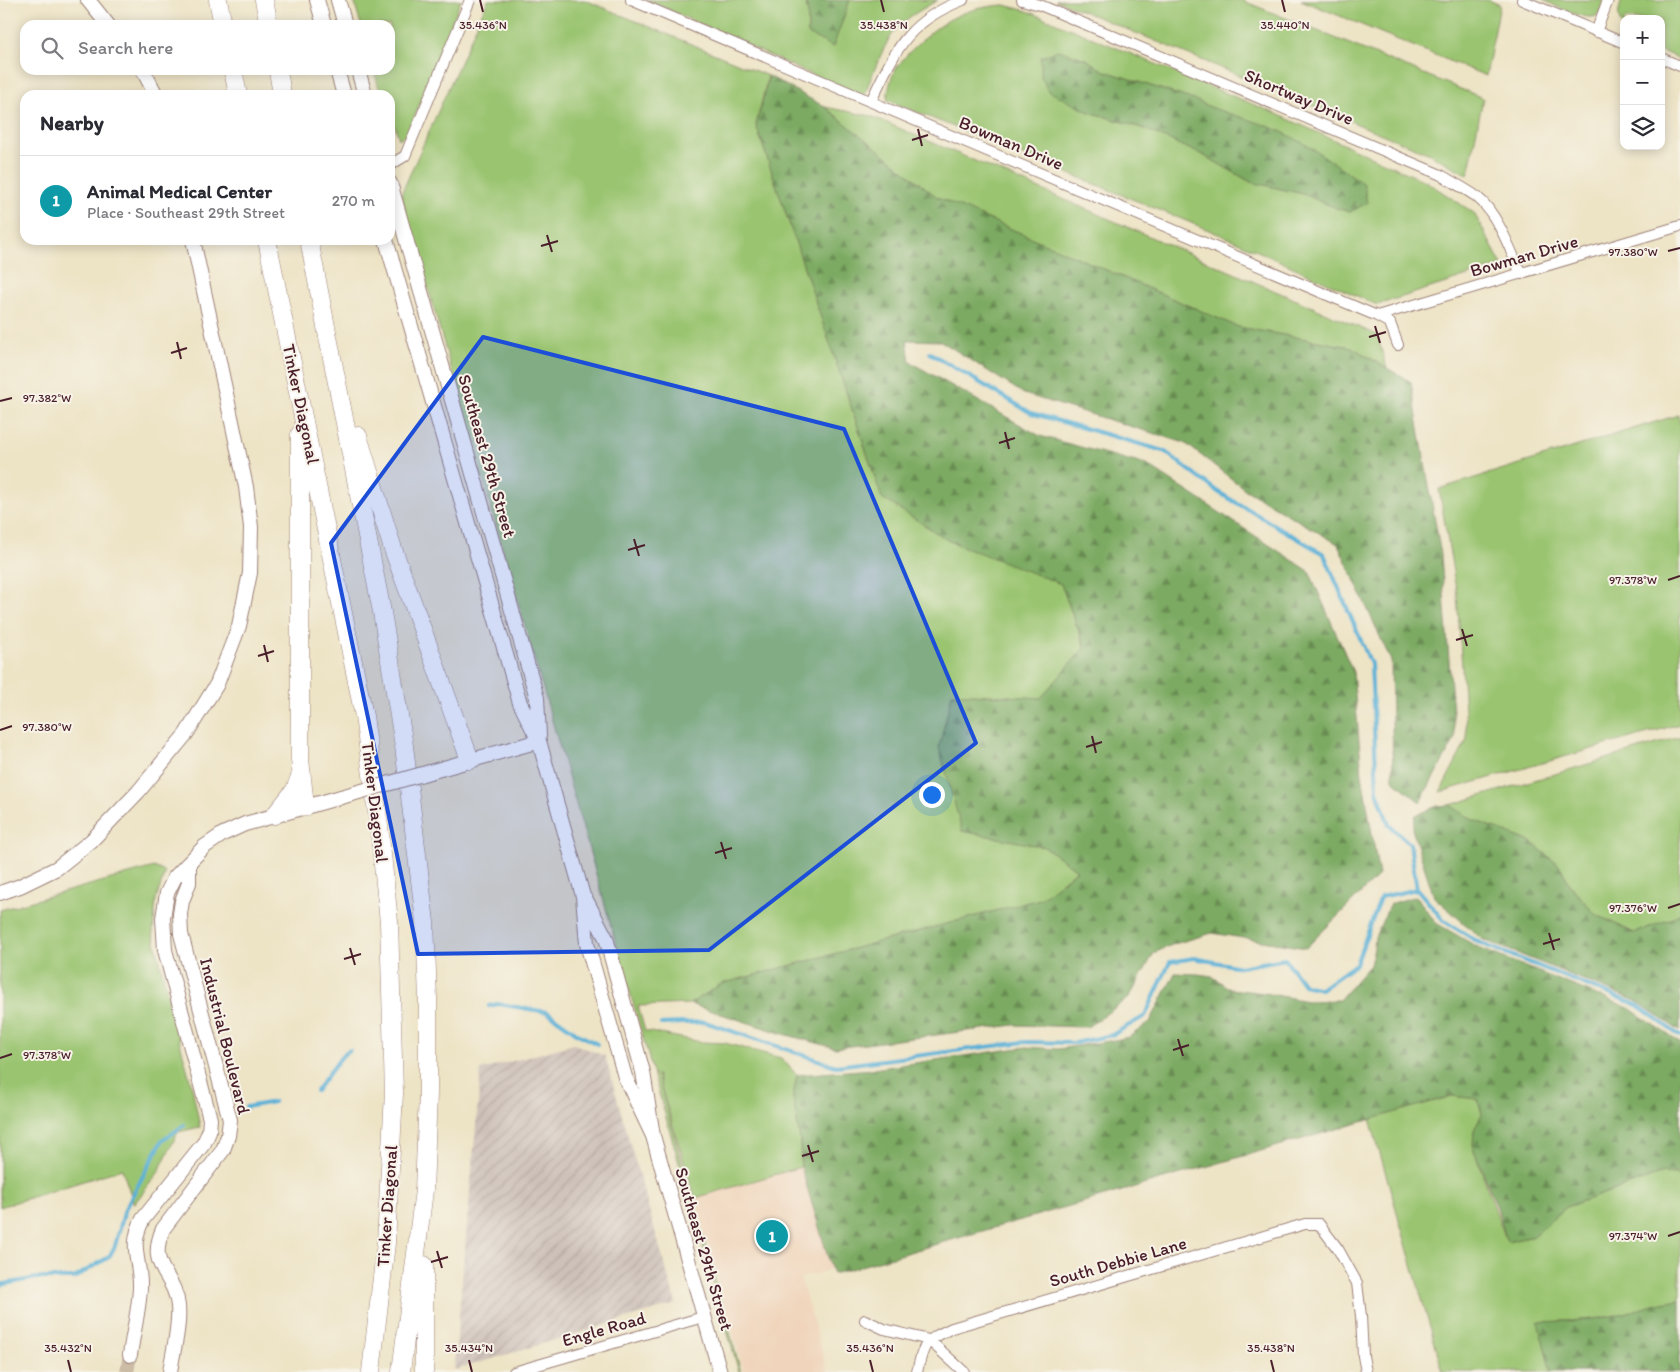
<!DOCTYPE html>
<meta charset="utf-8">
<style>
:root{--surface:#fff;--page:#f7f7f7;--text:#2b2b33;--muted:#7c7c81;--line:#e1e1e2;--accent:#ea580c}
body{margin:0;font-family:Itim,sans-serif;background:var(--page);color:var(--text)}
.controls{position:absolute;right:15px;top:15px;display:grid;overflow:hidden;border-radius:10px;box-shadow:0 2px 12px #0003}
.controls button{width:45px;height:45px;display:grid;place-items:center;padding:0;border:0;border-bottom:1px solid var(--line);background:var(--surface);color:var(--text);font:25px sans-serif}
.you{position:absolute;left:931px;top:794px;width:18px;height:18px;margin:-12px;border:4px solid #fff;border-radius:50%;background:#1a73e8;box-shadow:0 0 0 8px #1a73e833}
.badge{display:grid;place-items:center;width:32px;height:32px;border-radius:50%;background:var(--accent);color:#fff;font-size:16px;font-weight:700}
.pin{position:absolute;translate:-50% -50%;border:2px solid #fff;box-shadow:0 1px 5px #0006}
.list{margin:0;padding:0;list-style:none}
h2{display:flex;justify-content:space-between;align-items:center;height:65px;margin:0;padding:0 20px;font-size:21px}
h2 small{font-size:16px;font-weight:400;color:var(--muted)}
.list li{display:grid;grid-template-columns:32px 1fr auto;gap:15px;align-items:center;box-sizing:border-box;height:90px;padding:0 20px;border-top:1px solid var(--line)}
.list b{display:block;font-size:19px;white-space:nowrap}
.list p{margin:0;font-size:16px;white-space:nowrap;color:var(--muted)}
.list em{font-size:16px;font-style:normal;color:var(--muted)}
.icon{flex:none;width:28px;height:28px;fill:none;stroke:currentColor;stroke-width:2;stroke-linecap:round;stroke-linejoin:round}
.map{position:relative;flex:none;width:1680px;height:1372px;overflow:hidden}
.search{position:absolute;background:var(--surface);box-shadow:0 2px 12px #0003;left:20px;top:20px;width:375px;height:55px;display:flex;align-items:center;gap:12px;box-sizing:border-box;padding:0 18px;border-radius:15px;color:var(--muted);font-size:19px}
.panel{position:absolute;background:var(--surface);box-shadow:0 2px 12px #0003;left:20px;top:90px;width:375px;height:155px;border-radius:15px}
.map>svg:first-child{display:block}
.built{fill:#f0d5bc}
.industrial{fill:url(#industrial-furrows)}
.grass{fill:#9ac470;stroke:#72724e;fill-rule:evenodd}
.forest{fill:url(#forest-firs);stroke:#626446}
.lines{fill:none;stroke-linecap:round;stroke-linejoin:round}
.stream{stroke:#5bb1d7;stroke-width:4}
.secondary-tunnel{stroke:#ccbca6;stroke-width:14;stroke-dasharray:14 7;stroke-linecap:butt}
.minor-casing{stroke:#9c8178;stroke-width:12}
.secondary-casing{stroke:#9c8178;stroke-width:16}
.motorway-casing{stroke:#9c8178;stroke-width:19}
.minor{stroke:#fff;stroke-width:10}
.secondary{stroke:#fff;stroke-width:14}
.motorway{stroke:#fff;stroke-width:18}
.secondary-bridge-casing{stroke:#9c8178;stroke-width:16;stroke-linecap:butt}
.secondary-bridge{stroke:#fff;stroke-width:14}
.marked{fill:#1d4ed8;fill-opacity:0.2;stroke:#1d4ed8;stroke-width:4;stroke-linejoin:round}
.ticks{fill:none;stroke:#4a1f2b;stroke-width:2}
.labels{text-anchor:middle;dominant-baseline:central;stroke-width:4;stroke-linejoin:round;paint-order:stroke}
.street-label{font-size:18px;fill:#4a1f2b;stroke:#f7f3e8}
.ticks-label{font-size:12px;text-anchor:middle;fill:#4a1f2b;stroke:#f7f3e8;stroke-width:4;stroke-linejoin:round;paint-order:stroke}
</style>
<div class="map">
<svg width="1680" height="1372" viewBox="0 0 1680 1372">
<defs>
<pattern id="industrial-furrows" width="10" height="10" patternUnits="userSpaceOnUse" patternTransform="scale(1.25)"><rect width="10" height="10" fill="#cec1b9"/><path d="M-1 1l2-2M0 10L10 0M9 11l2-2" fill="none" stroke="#b2a59f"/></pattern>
<pattern id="forest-firs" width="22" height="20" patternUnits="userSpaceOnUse" patternTransform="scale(1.25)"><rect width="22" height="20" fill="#7baa62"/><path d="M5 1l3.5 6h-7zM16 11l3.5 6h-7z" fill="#678a51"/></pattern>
</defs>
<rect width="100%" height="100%" fill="#f7f3e8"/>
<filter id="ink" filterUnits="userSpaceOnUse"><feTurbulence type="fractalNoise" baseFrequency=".02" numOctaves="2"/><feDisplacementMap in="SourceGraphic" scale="10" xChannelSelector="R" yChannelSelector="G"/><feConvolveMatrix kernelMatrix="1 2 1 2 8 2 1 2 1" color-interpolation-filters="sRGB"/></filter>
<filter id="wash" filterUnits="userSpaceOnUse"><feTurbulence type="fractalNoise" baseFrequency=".0096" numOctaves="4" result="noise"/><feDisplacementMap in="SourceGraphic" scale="20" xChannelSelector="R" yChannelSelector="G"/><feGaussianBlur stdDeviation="1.12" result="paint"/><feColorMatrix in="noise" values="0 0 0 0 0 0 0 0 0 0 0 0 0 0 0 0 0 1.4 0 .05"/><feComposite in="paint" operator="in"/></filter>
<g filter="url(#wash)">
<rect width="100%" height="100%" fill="#ede3c5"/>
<!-- built -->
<path class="built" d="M 801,1167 L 831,1269 L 800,1278 L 828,1372 L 744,1372 L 695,1198 Z"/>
<!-- industrial -->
<path class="industrial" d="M 574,1044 L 605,1056 L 676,1304 L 454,1370 L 481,1070 Z"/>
<!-- grass -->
<path class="grass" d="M 354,0 L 461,0 L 408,133 L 399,139 L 395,126 L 390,121 L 390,95 L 381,95 L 374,70 L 390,70 L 390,25 L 361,25 Z
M 488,0 L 585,0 L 768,76 L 756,125 L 882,498 L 1061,584 L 1085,648 L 1041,698 L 952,693 L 962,831 L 1045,847 L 1077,870 L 1040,899 L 721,984 L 690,1004 L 638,1006 L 645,1031 L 702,1042 L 725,1043 L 781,1058 L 797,1075 L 793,1097 L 800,1140 L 801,1167 L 695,1198 L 657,1074 L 741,1372 L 739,1372 L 401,194 Z
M 647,0 L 805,0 L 808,13 L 808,34 L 833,46 L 850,0 L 938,0 C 924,8 909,16 898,27 C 883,43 872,77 863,98 Z
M 1056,0 L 1241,0 L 1483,98 L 1468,175 L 1430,154 Z
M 1301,0 L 1489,0 L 1500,5 L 1486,76 Z
M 1543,0 L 1604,0 C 1602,5 1601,12 1597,15 C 1588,23 1554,5 1543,0 Z
M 1622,0 L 1680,0 L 1680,59 L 1661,51 L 1661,19 L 1624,19 L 1624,28 C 1616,18 1618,11 1622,0 Z
M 1005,5 L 1030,12 L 1279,115 L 1427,182 L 1474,213 L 1502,265 L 1377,305 L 1231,239 L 887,100 C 888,93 889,86 891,80 C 895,67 906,55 916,46 C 943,19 967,7 1005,5 ZM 1086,59 L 1102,70 L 1197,101 L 1212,108 L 1366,203 L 1350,212 L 1336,208 L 1303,194 L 1251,182 L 1203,155 L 1145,129 L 1087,111 Z
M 825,107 L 871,116 L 1377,335 L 1387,368 L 1351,347 L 1238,327 L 937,197 Z
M 1678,415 L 1680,424 L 1680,724 L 1440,792 L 1467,740 L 1457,595 L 1439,489 Z
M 1680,737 L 1680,913 L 1673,918 L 1634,933 L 1595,914 L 1570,885 L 1560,866 L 1531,842 L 1473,820 L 1450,805 Z
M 154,867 L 165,872 L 156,900 L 153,933 L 171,1009 L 192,1087 L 200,1127 L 178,1132 L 158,1173 L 134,1204 L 122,1169 L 0,1207 L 0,910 Z
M 1452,1096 L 1478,1099 L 1482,1114 L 1474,1130 L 1473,1147 L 1507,1242 L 1534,1236 L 1566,1207 L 1663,1173 L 1676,1174 L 1680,1178 L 1680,1300 C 1656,1304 1635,1311 1612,1316 C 1588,1321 1563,1321 1539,1322 L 1551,1372 L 1443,1372 L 1370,1119 Z"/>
<!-- forest -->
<path class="forest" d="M 805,0 L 850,0 L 833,47 L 808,34 L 808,13 Z
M 1058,50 L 1086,59 L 1102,70 L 1197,101 C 1223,114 1253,119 1280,131 C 1310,145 1337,165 1364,184 L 1367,203 L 1350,212 L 1336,208 L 1303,194 L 1251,182 L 1203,155 L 1145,129 L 1087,111 L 1048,91 L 1041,76 L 1041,57 Z
M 769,76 L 825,107 L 937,197 L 1238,327 L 1351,347 L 1411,382 L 1441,555 L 1455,739 L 1420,802 L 1393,780 L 1391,661 L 1338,544 L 1246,490 L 1185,443 L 1024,394 L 941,341 L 907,340 L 910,362 L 1040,436 L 1147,465 L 1309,571 L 1353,672 L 1362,775 L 1379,875 L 1306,948 L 1212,933 L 1174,944 L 1154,953 L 1129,998 L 1087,1027 L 1014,1025 L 835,1048 L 780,1033 L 690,1004 L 721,984 L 1040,899 L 1077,870 L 1045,847 L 962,831 L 939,747 L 952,693 L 1041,698 L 1085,647 L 1061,584 L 949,541 L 882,498 L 756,125 Z
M 1450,805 L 1473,820 L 1531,842 L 1560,866 L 1570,885 L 1595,914 L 1634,933 L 1673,918 L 1680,913 L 1680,1031 L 1636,1001 L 1482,939 L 1434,897 L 1412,829 L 1416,815 L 1437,806 Z
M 1416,896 L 1436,923 L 1481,949 L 1629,1008 L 1680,1043 L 1680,1178 L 1676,1174 L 1663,1173 L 1566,1207 L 1534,1236 L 1507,1242 L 1497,1207 L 1473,1147 L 1474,1130 L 1482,1114 L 1478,1099 L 1452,1096 L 833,1274 L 801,1167 L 800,1140 L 793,1097 L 797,1075 L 873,1069 L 1026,1047 L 1058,1049 L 1115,1040 L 1129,1037 L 1150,1022 L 1175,973 L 1198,974 L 1212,976 L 1230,989 L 1265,993 L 1307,1001 L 1339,1000 L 1370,965 L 1374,948 L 1375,937 L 1390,904 Z
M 1680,1300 L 1680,1372 L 1551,1372 L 1538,1322 C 1563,1321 1588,1321 1612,1316 C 1635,1311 1656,1303 1680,1300 Z"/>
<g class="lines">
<!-- stream -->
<path class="stream" d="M 930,353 L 1031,413 L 1164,451 L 1218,492 L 1324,554 L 1371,664 L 1377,791 L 1389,825 L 1410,844 L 1417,889 L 1444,921 L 1480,943 L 1637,1005 L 1680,1036
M 489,1006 L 498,1004 L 547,1012 L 578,1034 L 597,1044
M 661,1024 L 705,1022 L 836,1066 L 1025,1042 L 1075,1043 L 1112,1035 L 1145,1016 L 1170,962 L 1194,958 L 1240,967 L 1285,959 L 1304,985 L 1321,989 L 1356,964 L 1381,897 L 1417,889
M 316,1091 L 342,1056 L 350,1050
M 246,1107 L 274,1102
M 0,1285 L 37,1278 L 74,1278 L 109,1257 L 115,1246 L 125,1209 L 162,1141 L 184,1125"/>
</g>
</g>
<g filter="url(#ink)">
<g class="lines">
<!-- secondary-tunnel -->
<path class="secondary-tunnel" d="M 127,1372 L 130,1355"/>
<defs>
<path id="minor" d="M 631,0 L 1377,316 L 1390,323 L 1398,345
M 1022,0 L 1040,5 L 1441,175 C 1452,182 1466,189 1477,197 C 1497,213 1511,251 1521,274
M 1522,0 L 1624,43
M 1596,32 L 1608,0
M 1661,58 L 1680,66
M 871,101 C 896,50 906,22 963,0
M 390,165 L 405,156 L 470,0
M 1377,316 L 1680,226
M 865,1320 L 884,1329 L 929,1340 L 964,1372
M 514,1372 L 703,1317
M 917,1372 C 924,1342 925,1341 952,1328 L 1305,1224 L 1319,1224 L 1338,1249 L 1357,1283 L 1361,1316 L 1363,1356 L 1366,1372"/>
<path id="secondary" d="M 88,0 L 108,25
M 317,0 L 324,25
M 338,0 L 345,25
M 143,70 L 156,95
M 337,70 L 344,95
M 358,70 L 365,95
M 390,183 L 537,698 L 539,735
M 386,240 L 520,703 L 539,741 L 583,896 L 587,944 L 625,1077 L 653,1136
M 419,775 L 539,741
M 0,893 L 20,886 L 57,868 L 91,841 L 138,792 L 186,734 L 217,684 L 239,626 L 250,573 L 251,527 L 246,487 L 193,240
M 586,900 L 606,938 L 643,1072 L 653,1136 L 720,1372
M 130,1355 C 133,1333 139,1310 140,1288 C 141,1260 128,1247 143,1219 L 204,1143 L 209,1132 L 210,1119 L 165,950 L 163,918 L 167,893 L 175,877 L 204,847 L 223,834 L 245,824 L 341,797
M 170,1372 C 173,1351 180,1327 178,1306 C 175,1273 146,1268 163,1229 L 223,1150 L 228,1136 L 230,1120 L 181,934 L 180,914 L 182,901 L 189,883 L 189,864"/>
<path id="motorway" d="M 218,0 L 223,25
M 264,0 L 269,25
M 233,70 L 238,95
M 278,70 L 282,95
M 267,240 L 364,716 L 379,826 L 389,922 L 394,1093 L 386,1243 L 371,1372
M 309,240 L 382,612 L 404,746 L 425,922 L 428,999 L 428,1094 L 424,1190 L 401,1372
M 300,434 L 300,759 L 305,807
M 358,436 L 393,549 L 470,760
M 275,815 L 295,790 L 301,774
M 424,1372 L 424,1265"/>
</defs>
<!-- minor casing -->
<use href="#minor" class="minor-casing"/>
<!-- secondary casing -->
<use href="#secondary" class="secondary-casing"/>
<!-- motorway casing -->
<use href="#motorway" class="motorway-casing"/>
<!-- minor -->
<use href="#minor" class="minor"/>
<!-- secondary -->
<use href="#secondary" class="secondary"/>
<!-- motorway -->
<use href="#motorway" class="motorway"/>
<defs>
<path id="secondary-bridge" d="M 341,797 L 419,775"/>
</defs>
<!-- secondary-bridge casing -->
<use href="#secondary-bridge" class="secondary-bridge-casing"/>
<!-- secondary-bridge -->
<use href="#secondary-bridge" class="secondary-bridge"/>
</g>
</g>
<!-- marked area -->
<path class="marked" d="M 483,337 L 844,429 L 976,743 L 709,950 L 418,954 L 331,543 Z"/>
<!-- ticks -->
<path class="ticks" d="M 480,0 L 483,12M 881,0 L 884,12M 1282,0 L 1285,12M 918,129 L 922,146M 912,140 L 928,135M 547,235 L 552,252M 541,246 L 558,241M 1668,251 L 1680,248M 1375,326 L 1380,343M 1369,337 L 1386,332M 177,342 L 181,359M 171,353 L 187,348M 0,401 L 12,398M 1005,432 L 1009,449M 999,443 L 1015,438M 634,539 L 639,556M 628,550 L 645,545M 1668,580 L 1680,576M 1462,629 L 1467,646M 1456,640 L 1473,635M 264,645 L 268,662M 258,656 L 274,651M 0,730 L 12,726M 1092,736 L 1096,753M 1086,747 L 1102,742M 721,842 L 726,859M 715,853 L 732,848M 1668,908 L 1680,904M 1549,933 L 1554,950M 1543,944 L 1560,939M 350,948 L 355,965M 344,959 L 361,954M 1178,1039 L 1183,1056M 1173,1050 L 1189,1045M 0,1058 L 12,1054M 808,1145 L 813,1162M 802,1156 L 819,1151M 1668,1236 L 1680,1232M 437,1251 L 442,1268M 431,1262 L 448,1257M 68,1360 L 71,1372M 469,1360 L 472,1372M 870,1360 L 873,1372M 1271,1360 L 1274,1372"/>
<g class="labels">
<!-- street labels -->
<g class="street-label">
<text transform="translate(1299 97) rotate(23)">Shortway Drive</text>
<text transform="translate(1011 143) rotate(23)">Bowman Drive</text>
<text transform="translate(1524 256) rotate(-16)">Bowman Drive</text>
<text transform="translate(301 404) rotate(78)">Tinker Diagonal</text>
<text transform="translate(487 456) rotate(74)">Southeast 29th Street</text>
<text transform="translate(375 802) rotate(83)">Tinker Diagonal</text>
<text transform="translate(225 1036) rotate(76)">Industrial Boulevard</text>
<text transform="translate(387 1206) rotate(-86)">Tinker Diagonal</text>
<text transform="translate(704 1249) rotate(74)">Southeast 29th Street</text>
<text transform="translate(1118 1262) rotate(-16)">South Debbie Lane</text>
<text transform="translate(604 1329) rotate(-16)">Engle Road</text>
</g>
</g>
<g class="ticks-label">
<text x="483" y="29">35.436°N</text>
<text x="884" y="29">35.438°N</text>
<text x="1285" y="29">35.440°N</text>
<text x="1633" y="256">97.380°W</text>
<text x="47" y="402">97.382°W</text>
<text x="1633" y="584">97.378°W</text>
<text x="47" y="731">97.380°W</text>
<text x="1633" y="912">97.376°W</text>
<text x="47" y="1059">97.378°W</text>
<text x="1633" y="1240">97.374°W</text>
<text x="68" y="1352">35.432°N</text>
<text x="469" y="1352">35.434°N</text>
<text x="870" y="1352">35.436°N</text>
<text x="1271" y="1352">35.438°N</text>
</g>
</svg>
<div class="controls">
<button>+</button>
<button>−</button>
<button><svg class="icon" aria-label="layers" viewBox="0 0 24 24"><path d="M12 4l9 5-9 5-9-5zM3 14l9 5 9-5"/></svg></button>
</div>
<div class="you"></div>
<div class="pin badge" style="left:772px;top:1236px;background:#0f9aa8">1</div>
<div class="search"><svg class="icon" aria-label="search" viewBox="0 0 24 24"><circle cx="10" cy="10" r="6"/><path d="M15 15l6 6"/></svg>Search here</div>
<section class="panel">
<h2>Nearby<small></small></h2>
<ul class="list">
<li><span class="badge" style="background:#0f9aa8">1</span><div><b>Animal Medical Center</b><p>Place · Southeast 29th Street</p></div><em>270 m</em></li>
</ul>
</section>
</div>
